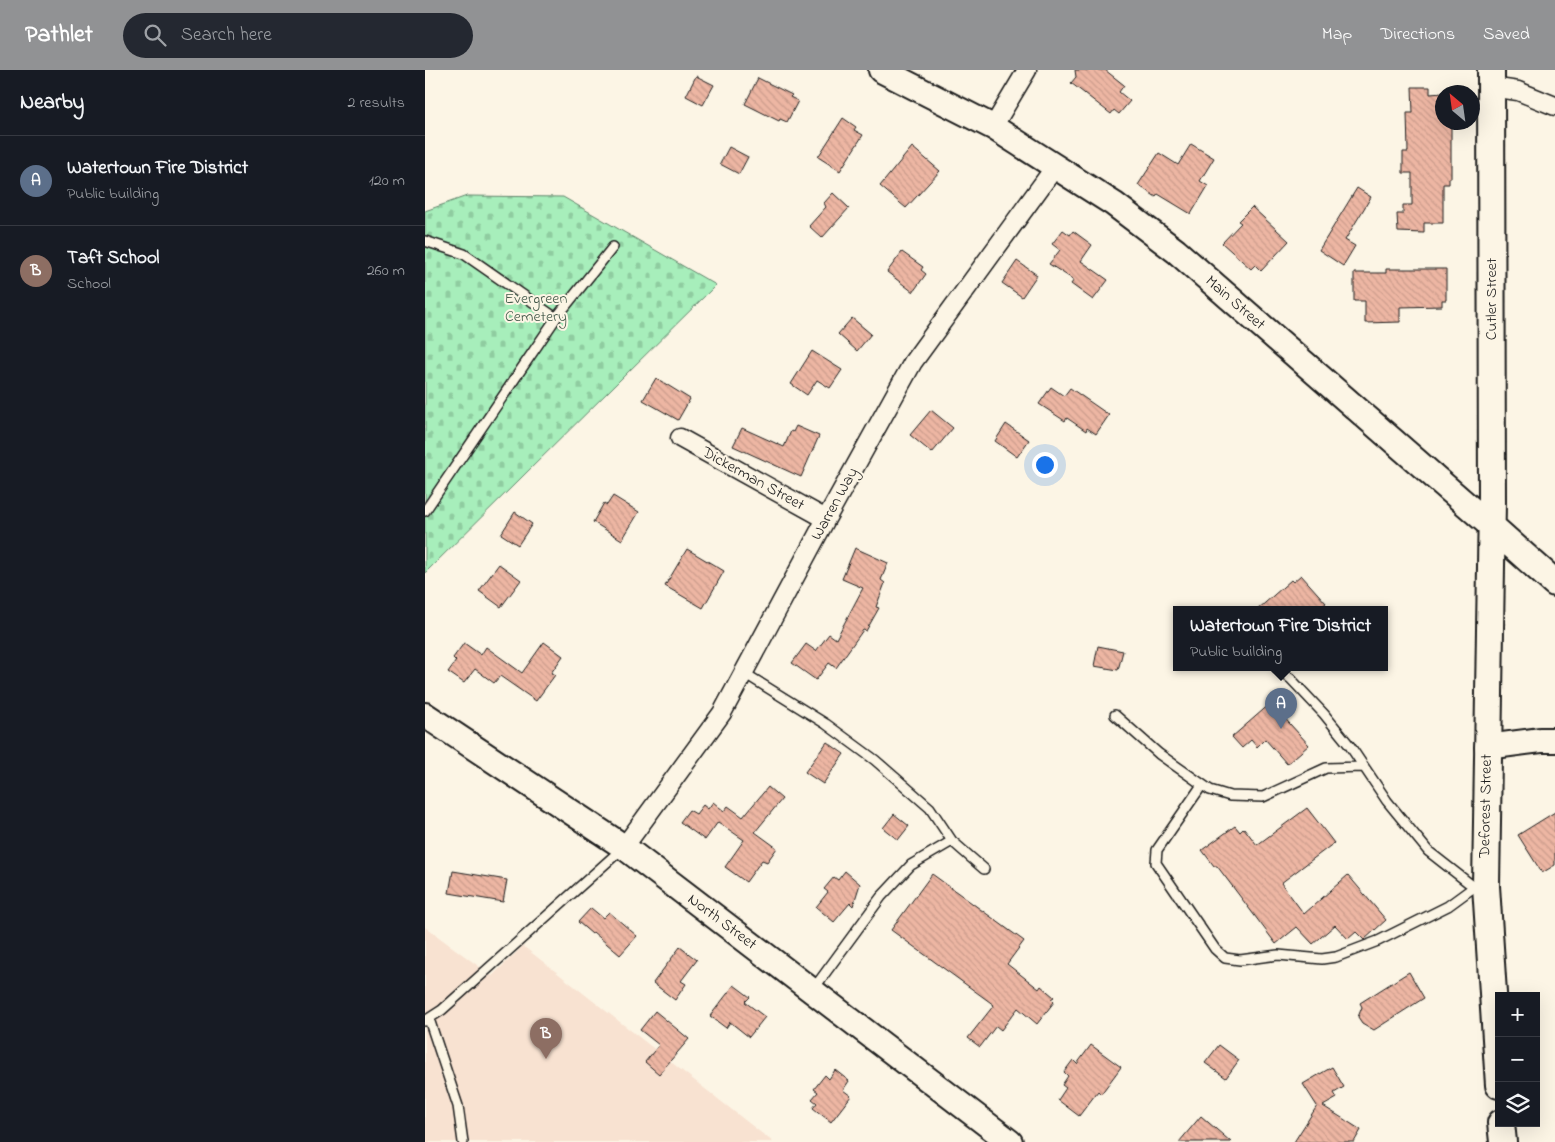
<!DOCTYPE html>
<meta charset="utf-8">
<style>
:root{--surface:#171b24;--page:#242831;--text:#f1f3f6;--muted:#9ea1a6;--line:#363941;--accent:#919294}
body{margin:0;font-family:"Indie Flower",sans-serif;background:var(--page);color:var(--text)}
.controls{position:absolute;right:15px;bottom:15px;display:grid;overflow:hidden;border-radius:0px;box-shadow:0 5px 20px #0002}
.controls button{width:45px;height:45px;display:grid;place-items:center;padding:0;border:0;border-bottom:1px solid var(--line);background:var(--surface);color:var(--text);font:25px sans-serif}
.compass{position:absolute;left:1010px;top:15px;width:45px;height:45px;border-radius:50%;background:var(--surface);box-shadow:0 5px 20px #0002;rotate:331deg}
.you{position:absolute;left:619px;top:394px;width:18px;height:18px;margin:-12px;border:4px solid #fff;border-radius:50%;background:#1a73e8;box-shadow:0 0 0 8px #1a73e833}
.badge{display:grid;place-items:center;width:32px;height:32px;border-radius:50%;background:var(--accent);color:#fff;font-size:16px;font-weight:700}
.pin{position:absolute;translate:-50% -41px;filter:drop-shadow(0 1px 2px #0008)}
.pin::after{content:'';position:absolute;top:26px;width:18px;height:15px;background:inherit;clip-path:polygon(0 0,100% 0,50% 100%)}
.popup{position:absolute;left:748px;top:536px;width:215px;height:65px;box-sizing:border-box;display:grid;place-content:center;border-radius:0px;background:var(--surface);filter:drop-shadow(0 1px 4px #0005);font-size:16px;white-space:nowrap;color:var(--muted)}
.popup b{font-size:19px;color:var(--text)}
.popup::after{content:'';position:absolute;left:50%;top:100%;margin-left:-10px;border:10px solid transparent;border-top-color:var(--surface)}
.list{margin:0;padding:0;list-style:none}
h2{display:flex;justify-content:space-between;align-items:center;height:65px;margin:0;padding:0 20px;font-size:21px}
h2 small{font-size:16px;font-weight:400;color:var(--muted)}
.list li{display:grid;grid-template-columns:32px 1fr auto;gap:15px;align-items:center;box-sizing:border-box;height:90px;padding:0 20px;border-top:1px solid var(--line)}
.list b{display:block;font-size:19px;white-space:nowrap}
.list p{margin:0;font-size:16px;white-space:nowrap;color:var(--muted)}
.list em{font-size:16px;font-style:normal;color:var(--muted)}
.icon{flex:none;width:28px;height:28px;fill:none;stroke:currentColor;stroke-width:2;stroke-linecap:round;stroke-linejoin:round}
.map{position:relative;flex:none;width:1130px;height:1072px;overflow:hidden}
header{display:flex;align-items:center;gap:30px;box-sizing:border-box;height:70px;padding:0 25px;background:var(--accent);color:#fff}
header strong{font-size:24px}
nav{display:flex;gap:28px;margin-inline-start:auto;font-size:18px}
.search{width:350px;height:45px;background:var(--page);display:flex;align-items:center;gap:12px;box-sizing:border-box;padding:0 18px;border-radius:28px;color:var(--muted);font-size:19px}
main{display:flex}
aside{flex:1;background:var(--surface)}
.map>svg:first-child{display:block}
.built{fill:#f8e2d1}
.cemetery{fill:url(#cemetery-stones);stroke:#62856c}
.building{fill:url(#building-back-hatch);stroke:#1c1c1c}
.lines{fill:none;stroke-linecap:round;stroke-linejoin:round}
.lane-casing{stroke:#1c1c1c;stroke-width:12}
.street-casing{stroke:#1c1c1c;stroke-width:21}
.secondary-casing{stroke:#1c1c1c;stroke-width:28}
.primary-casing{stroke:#1c1c1c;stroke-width:30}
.lane{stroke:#fcf5e5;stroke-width:9}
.street{stroke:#fcf5e5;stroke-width:18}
.secondary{stroke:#fcf5e5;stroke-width:24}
.primary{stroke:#fcf5e5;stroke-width:26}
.labels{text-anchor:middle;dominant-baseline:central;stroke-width:4;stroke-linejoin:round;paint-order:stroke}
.park-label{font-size:16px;fill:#465b4c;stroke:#fcf5e5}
.street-label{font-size:16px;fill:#1c1c1c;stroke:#fcf5e5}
</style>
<header>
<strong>Pathlet</strong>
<div class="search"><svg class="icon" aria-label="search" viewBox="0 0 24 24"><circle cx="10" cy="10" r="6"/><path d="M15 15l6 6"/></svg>Search here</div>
<nav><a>Map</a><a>Directions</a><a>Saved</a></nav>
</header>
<main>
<aside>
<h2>Nearby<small>2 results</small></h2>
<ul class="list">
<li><span class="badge" style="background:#5c6f8a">A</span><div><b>Watertown Fire District</b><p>Public building</p></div><em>120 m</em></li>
<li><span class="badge" style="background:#8d6e63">B</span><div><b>Taft School</b><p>School</p></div><em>260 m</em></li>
</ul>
</aside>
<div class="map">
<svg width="1130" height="1072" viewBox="0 0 1130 1072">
<defs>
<pattern id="cemetery-stones" width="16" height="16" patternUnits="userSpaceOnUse" patternTransform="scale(1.25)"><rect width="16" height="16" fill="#a7eebb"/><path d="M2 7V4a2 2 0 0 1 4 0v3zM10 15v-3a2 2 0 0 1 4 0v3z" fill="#8fcca0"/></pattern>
<pattern id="building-back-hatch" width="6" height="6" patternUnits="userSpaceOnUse" patternTransform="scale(1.25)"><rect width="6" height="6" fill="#edb6a3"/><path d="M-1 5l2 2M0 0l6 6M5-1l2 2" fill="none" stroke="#cb9c8c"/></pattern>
</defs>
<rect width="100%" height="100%" fill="#fcf5e5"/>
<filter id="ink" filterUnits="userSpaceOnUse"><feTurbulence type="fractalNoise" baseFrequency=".02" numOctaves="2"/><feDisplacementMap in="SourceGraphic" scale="10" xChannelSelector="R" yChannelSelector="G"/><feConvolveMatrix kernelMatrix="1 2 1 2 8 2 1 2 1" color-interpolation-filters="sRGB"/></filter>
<g filter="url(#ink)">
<!-- built -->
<path class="built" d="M 0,857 L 67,906 L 98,876 L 348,1072 L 0,1072 Z"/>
<!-- cemetery -->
<path class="cemetery" d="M 42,126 L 138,127 L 291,215 L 0,503 L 0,141 Z"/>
<!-- building -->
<path class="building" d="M 650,0 L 680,0 L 699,15 L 694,22 L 705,31 L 694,44 L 689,40 L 686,44 L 646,13 L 651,7 Z
M 271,6 L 289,15 L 278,35 L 261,26 Z
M 333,8 L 367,25 L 365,27 L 373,31 L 362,52 L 355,49 L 354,51 L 320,34 Z
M 987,17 L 1005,17 L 1005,24 L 1018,23 L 1018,52 L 1026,52 L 1026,108 L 1024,108 L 1024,114 L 1018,114 L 1018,153 L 999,153 L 999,163 L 973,162 L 972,144 L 978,144 L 978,135 L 987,135 L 987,103 L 978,103 L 978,82 L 983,82 L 982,43 L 988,43 Z
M 418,48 L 431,57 L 429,60 L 438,65 L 415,101 L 393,87 Z
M 766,74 L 789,88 L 775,111 L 783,116 L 766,144 L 733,124 L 731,127 L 713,115 L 734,83 L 753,95 Z
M 304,77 L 323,87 L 314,104 L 295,94 Z
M 487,77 L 515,101 L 481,138 L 455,116 Z
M 932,118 L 946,127 L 920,170 L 930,176 L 918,196 L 894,180 Z
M 408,123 L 424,138 L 397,168 L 384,156 L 401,137 L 399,133 Z
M 827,137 L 864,171 L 836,201 L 830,195 L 826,199 L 797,173 L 816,153 L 813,151 Z
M 638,160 L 645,165 L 648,161 L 667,175 L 656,191 L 683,210 L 668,230 L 646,214 L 649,210 L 624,194 L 635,180 L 627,174 Z
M 477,182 L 498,197 L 496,200 L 501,204 L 488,222 L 462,202 Z
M 592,191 L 612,205 L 597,227 L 577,213 Z
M 961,199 L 1021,199 L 1021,230 L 1017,230 L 1017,236 L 975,237 L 975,252 L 940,253 L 940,231 L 929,231 L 929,203 L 961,203 Z
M 427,248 L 446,264 L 432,281 L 413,264 Z
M 387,281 L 417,300 L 405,318 L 392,310 L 382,325 L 366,314 Z
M 231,308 L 265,329 L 253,350 L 218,330 Z
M 626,317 L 639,326 L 645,318 L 684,345 L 671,364 L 662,358 L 661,361 L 642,348 L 640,351 L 614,334 Z
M 506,340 L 528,358 L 507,383 L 485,365 Z
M 581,354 L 604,370 L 592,387 L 570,371 Z
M 371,356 L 394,366 L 376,407 L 308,376 L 317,358 L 359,377 L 366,361 L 368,362 Z
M 188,426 L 214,442 L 197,470 L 168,452 L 179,433 L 182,435 Z
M 90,442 L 107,454 L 93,475 L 76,464 Z
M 430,478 L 463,493 L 456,510 L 460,513 L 451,537 L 454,538 L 441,561 L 438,560 L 411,598 L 404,593 L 391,610 L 367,593 L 381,574 L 391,581 L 404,564 L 411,569 L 438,518 L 417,509 Z
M 262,479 L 299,501 L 278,538 L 240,516 Z
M 74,494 L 96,510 L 76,537 L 54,521 Z
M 876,505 L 901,533 L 893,540 L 832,540 L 866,510 L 868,512 Z
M 119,572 L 138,586 L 126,603 L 130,605 L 111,631 L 75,606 L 69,613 L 50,599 L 39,613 L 23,602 L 31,591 L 28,588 L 39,573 L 56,585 L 61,577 L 97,603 Z
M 673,576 L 698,581 L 693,600 L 669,596 Z
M 846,633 L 884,675 L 862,694 L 840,669 L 832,677 L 826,670 L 817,678 L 807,667 Z
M 402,672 L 419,684 L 398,714 L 380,702 Z
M 343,717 L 357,729 L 330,762 L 352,778 L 342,792 L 337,790 L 321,812 L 300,797 L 319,770 L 293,752 L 280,770 L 255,752 L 264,740 L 271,744 L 278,735 L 283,739 L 288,732 L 299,741 L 303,736 L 318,747 Z
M 882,738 L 909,773 L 856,813 L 879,844 L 923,805 L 961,850 L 939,870 L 931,862 L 923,869 L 910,855 L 888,874 L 872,857 L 851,874 L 792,796 L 789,796 L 777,780 L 810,756 L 815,762 L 819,758 L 832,775 Z
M 1130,742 L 1130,795 L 1117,803 L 1093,765 Z
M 469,744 L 484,756 L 473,770 L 458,758 Z
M 28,801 L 82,810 L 78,832 L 24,823 Z
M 420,801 L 435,814 L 428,836 L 425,833 L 409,852 L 391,837 L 403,822 L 399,819 L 409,807 L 413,810 Z
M 507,804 L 599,871 L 582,894 L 614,919 L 616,916 L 629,927 L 626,929 L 629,932 L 612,954 L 593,938 L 576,960 L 571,956 L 555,977 L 543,968 L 569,935 L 466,860 Z
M 166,838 L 178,848 L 184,842 L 212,866 L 195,885 L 168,862 L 167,864 L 153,852 Z
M 255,877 L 272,890 L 256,911 L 261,914 L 250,930 L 228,913 Z
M 984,902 L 999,928 L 949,960 L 937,953 L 933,947 L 937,937 L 935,933 Z
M 309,915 L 325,927 L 320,932 L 340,947 L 324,967 L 305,952 L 301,958 L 285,946 Z
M 230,941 L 264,969 L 234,1004 L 220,992 L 234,975 L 215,960 Z
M 666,975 L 696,997 L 676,1024 L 673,1021 L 654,1046 L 633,1030 L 641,1018 L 637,1015 L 643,1006 L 639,1002 L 648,990 L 652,994 Z
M 794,975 L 814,990 L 801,1008 L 780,993 Z
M 907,997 L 919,1017 L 909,1023 L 912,1028 L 898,1036 L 936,1060 L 929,1072 L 869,1072 L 892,1036 L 878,1014 Z
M 410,1000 L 424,1011 L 418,1020 L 426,1026 L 406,1052 L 388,1038 L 392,1033 L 387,1029 L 393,1022 L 389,1019 L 400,1005 L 404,1009 Z
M 776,1046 L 806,1072 L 754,1072 Z"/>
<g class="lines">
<defs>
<path id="lane" d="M 0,171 L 39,184 L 131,248 L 0,441
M 131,248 L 188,177
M 852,598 L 866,609 L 899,644 L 925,676 L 962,731 L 1003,781 L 1049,817 L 1053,816
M 319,603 L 401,654 L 450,690 L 505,738 L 527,771
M 690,645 L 734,684 L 785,720 L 805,726 L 838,727 L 901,698 L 939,697
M 777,715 L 732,780 L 731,793 L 790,879 L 800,888 L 815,890 L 853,885 L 897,889 L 911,887 L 953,871 L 1023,836 L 1049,817
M 387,921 L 456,827 L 486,795 L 527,771 L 559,799
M 4,949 L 33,1036 L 38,1072
M 0,951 L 17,940 L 199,777"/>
<path id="street" d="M 1066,17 L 1093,21 L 1130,36
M 568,57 L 602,0
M 255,368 L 401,449
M 199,777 L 297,643 L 401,449 L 488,292 L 630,97"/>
<path id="secondary" d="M 456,0 L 568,57 L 689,134 L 751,181 L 1067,457
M 0,645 L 199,777 L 585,1072
M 1062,677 L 1116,670 L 1130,670"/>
<path id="primary" d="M 1066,0 L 1067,432 L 1061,816 L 1074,1015
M 1067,457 L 1130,513
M 1076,1053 L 1078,1072"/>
</defs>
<!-- lane casing -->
<use href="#lane" class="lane-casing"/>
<!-- street casing -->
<use href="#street" class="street-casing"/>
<!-- secondary casing -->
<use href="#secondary" class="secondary-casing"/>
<!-- primary casing -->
<use href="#primary" class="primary-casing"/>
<!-- lane -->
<use href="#lane" class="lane"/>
<!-- street -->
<use href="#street" class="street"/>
<!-- secondary -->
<use href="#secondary" class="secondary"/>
<!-- primary -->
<use href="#primary" class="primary"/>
</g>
</g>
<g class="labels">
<!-- park labels -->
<g class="park-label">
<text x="111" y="229">Evergreen<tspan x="111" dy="18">Cemetery</tspan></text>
</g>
<!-- street labels -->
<g class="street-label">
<text transform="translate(1067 229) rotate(-90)">Cutler Street</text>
<text transform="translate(810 233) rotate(41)">Main Street</text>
<text transform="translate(328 409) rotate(29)">Dickerman Street</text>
<text transform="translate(410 434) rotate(-61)">Warren Way</text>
<text transform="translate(1061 736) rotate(-89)">Deforest Street</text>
<text transform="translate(297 852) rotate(37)">North Street</text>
</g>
</g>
</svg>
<div class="controls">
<button>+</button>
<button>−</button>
<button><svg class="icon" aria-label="layers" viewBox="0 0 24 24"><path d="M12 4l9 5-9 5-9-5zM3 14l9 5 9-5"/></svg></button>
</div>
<svg class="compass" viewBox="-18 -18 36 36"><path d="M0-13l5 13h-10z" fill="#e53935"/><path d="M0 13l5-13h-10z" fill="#9ea1a6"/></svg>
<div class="you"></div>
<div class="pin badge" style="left:856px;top:659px;background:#5c6f8a">A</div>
<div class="popup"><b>Watertown Fire District</b>Public building</div>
<div class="pin badge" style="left:121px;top:989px;background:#8d6e63">B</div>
</div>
</main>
